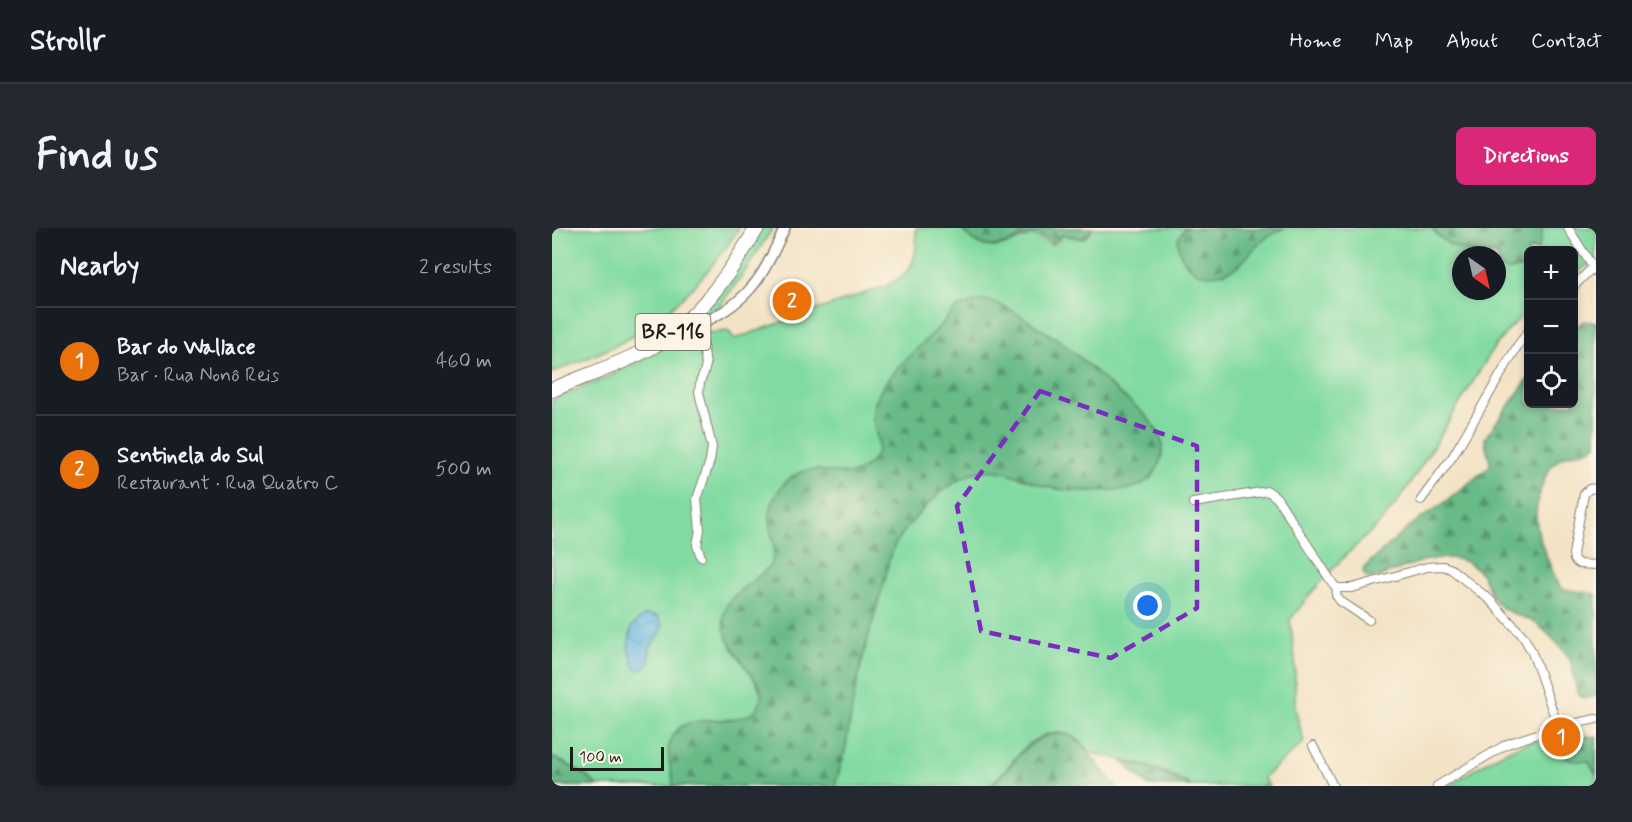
<!DOCTYPE html>
<meta charset="utf-8">
<style>
:root{--surface:#171b24;--page:#242831;--text:#f1f3f6;--muted:#9ea1a6;--line:#363941;--accent:#db2777}
body{margin:0;font-family:Mynerve,sans-serif;background:var(--page);color:var(--text)}
.controls{position:absolute;right:18px;top:18px;display:grid;overflow:hidden;border-radius:9px;box-shadow:0 3px 9px #0003}
.controls button{width:54px;height:54px;display:grid;place-items:center;padding:0;border:0;border-bottom:2px solid var(--line);background:var(--surface);color:var(--text);font:30px sans-serif}
.compass{position:absolute;left:900px;top:18px;width:54px;height:54px;border-radius:50%;background:var(--surface);box-shadow:0 3px 9px #0003;rotate:146deg}
.scale{position:absolute;left:18px;bottom:15px;width:94px;box-sizing:border-box;padding-left:6px;border:3px solid #1c1c1c;border-top:0;font-size:16px;line-height:21px;white-space:nowrap;color:#1c1c1c;-webkit-text-stroke:4px #fcf5e5;paint-order:stroke}
.you{position:absolute;left:596px;top:378px;width:21px;height:21px;margin:-15px;border:4px solid #fff;border-radius:50%;background:#1a73e8;box-shadow:0 0 0 9px #1a73e833}
.badge{display:grid;place-items:center;width:39px;height:39px;border-radius:50%;background:var(--accent);color:#fff;font-size:20px;font-weight:700}
.pin{position:absolute;translate:-50% -50%;border:3px solid #fff;box-shadow:0 2px 6px #0006}
.list{margin:0;padding:0;list-style:none}
h2{display:flex;justify-content:space-between;align-items:center;height:78px;margin:0;padding:0 24px;font-size:26px}
h2 small{font-size:20px;font-weight:400;color:var(--muted)}
.list li{display:grid;grid-template-columns:39px 1fr auto;gap:18px;align-items:center;box-sizing:border-box;height:108px;padding:0 24px;border-top:2px solid var(--line)}
.list b{display:block;font-size:22px;white-space:nowrap}
.list p{margin:0;font-size:20px;white-space:nowrap;color:var(--muted)}
.list em{font-size:20px;font-style:normal;color:var(--muted)}
.icon{flex:none;width:33px;height:33px;fill:none;stroke:currentColor;stroke-width:2;stroke-linecap:round;stroke-linejoin:round}
.map{position:relative;flex:none;width:1044px;height:558px;overflow:hidden;border-radius:9px}
header{display:flex;align-items:center;gap:36px;box-sizing:border-box;height:84px;padding:0 30px;background:var(--surface);border-bottom:2px solid var(--line)}
header strong{font-size:28px}
nav{display:flex;gap:33px;margin-inline-start:auto;font-size:21px}
.intro{display:flex;align-items:center;justify-content:space-between;box-sizing:border-box;height:144px;padding:0 36px}
h1{margin:0;font-size:42px}
.button{padding:15px 27px;border-radius:9px;background:var(--accent);color:#fff;font-size:21px;font-weight:700}
main{display:flex;gap:36px;padding:0 36px}
aside{flex:1;background:var(--surface);border-radius:9px;box-shadow:0 3px 9px #0003}
.map>svg:first-child{display:block}
.grass{fill:#80daa1;stroke:#4e7b5e;stroke-width:1.5;fill-rule:evenodd}
.forest{fill:url(#forest-firs);stroke:#426b52;stroke-width:1.5}
.water{fill:url(#water-waves);stroke:#426b80;stroke-width:1.5}
.lines{fill:none;stroke-linecap:round;stroke-linejoin:round}
.minor-casing{stroke:#888071;stroke-width:10}
.tertiary-casing{stroke:#888071;stroke-width:12}
.motorway-casing{stroke:#888071;stroke-width:16}
.minor{stroke:#fff;stroke-width:8}
.tertiary{stroke:#fff;stroke-width:9}
.motorway{stroke:#fff;stroke-width:14}
.marked{fill:none;stroke:#7b2cbf;stroke-width:4.5;stroke-dasharray:12 8;stroke-linejoin:round}
.labels{text-anchor:middle;dominant-baseline:central;stroke-width:4.5;stroke-linejoin:round;paint-order:stroke}
.shield{fill:#fcf5e5;stroke:#5f5d58;stroke-width:1.5}
.shield-label{font-size:21px;font-weight:bold;fill:#1c1c1c}
</style>
<header>
<strong>Strollr</strong>
<nav><a>Home</a><a>Map</a><a>About</a><a>Contact</a></nav>
</header>
<div class="intro"><h1>Find us</h1><a class="button">Directions</a></div>
<main>
<aside>
<h2>Nearby<small>2 results</small></h2>
<ul class="list">
<li><span class="badge" style="background:#e8710a">1</span><div><b>Bar do Wallace</b><p>Bar · Rua Nonô Reis</p></div><em>460 m</em></li>
<li><span class="badge" style="background:#e8710a">2</span><div><b>Sentinela do Sul</b><p>Restaurant · Rua Quatro C</p></div><em>500 m</em></li>
</ul>
</aside>
<div class="map">
<svg width="1044" height="558" viewBox="0 0 1044 558">
<defs>
<pattern id="forest-firs" width="22" height="20" patternUnits="userSpaceOnUse" patternTransform="scale(1.5)"><rect width="22" height="20" fill="#68ba87"/><path d="M5 1l3.5 6h-7zM16 11l3.5 6h-7z" fill="#55966e"/></pattern>
<pattern id="water-waves" width="16" height="10" patternUnits="userSpaceOnUse" patternTransform="scale(1.5)"><rect width="16" height="10" fill="#69bae4"/><path d="M0 5q4-4 8 0t8 0" fill="none" stroke="#5a9fc3"/></pattern>
</defs>
<rect width="100%" height="100%" fill="#fcf5e5"/>
<filter id="ink" filterUnits="userSpaceOnUse"><feTurbulence type="fractalNoise" baseFrequency=".0167" numOctaves="2"/><feDisplacementMap in="SourceGraphic" scale="12" xChannelSelector="R" yChannelSelector="G"/><feConvolveMatrix kernelMatrix="1 2 1 2 8 2 1 2 1" color-interpolation-filters="sRGB"/></filter>
<filter id="wash" filterUnits="userSpaceOnUse"><feTurbulence type="fractalNoise" baseFrequency=".008" numOctaves="4" result="noise"/><feDisplacementMap in="SourceGraphic" scale="24" xChannelSelector="R" yChannelSelector="G"/><feGaussianBlur stdDeviation="1.35" result="paint"/><feColorMatrix in="noise" values="0 0 0 0 0 0 0 0 0 0 0 0 0 0 0 0 0 1.4 0 .05"/><feComposite in="paint" operator="in"/></filter>
<g filter="url(#wash)">
<rect width="100%" height="100%" fill="#f3e3c6"/>
<!-- grass -->
<path class="grass" d="M 0,0 L 187,0 C 157,47 121,86 72,113 C 49,126 24,134 0,145 Z
M 208,0 L 221,0 L 189,49 L 168,77 L 157,86 L 144,92 Z
M 364,0 L 408,0 C 425,19 437,24 462,14 C 468,12 474,8 480,8 C 491,7 494,18 501,16 C 505,16 508,10 511,7 L 531,11 L 538,6 L 540,0 L 1044,0 L 1044,32 L 1022,46 L 1022,22 L 976,22 L 976,82 L 958,100 L 943,118 L 863,248 L 844,276 L 826,297 L 792,329 L 758,366 L 738,392 L 743,431 L 743,480 L 752,514 L 711,550 L 717,558 L 640,558 C 617,543 592,537 566,531 C 559,529 544,527 539,524 C 531,519 530,511 517,507 C 508,504 499,504 490,508 C 466,518 457,544 436,558 L 0,558 L 0,172 L 51,151 L 93,130 L 120,114 L 140,106 L 177,103 L 182,111 L 334,58 C 362,45 366,29 364,0 ZM 909,27 L 945,27 L 945,63 L 909,63 Z
M 1030,508 L 1044,509 L 1044,558 L 896,558 C 926,540 957,516 992,511 C 1004,508 1017,509 1030,508 Z"/>
<!-- forest -->
<path class="forest" d="M 409,0 L 538,0 L 539,3 L 531,10 L 510,7 L 500,15 C 495,13 491,6 484,6 C 478,5 471,9 465,11 C 441,23 427,20 409,0 Z
M 633,0 L 732,0 C 725,4 718,7 711,12 C 695,25 691,41 667,46 C 660,47 650,48 644,44 C 634,38 624,23 626,12 C 627,8 630,4 633,0 Z
M 880,0 L 990,0 C 991,9 988,15 985,22 L 976,22 L 976,41 C 964,39 955,47 945,37 L 945,27 C 922,27 893,21 880,0 Z
M 434,72 C 461,78 482,99 506,111 C 524,126 541,142 559,158 C 576,173 602,189 609,212 C 612,221 610,230 606,239 C 600,253 588,259 573,262 C 551,262 527,265 505,261 C 479,257 457,239 430,243 C 400,247 352,296 340,323 C 335,334 335,347 331,358 C 321,391 311,425 304,460 C 299,481 297,502 293,523 C 290,535 286,546 283,558 L 121,558 C 122,544 114,532 117,518 C 126,472 194,509 208,475 C 218,452 165,421 172,386 C 176,363 206,354 218,337 C 226,324 219,311 218,297 C 216,276 227,254 247,245 C 274,233 295,260 319,234 C 335,216 318,202 321,182 C 326,151 368,120 388,98 C 393,93 398,85 404,81 C 412,76 424,73 434,72 Z
M 1032,93 L 1044,95 L 1044,217 C 1032,227 1018,222 1006,232 C 998,238 995,246 991,255 C 979,284 984,305 996,332 C 1000,343 1004,352 1010,361 L 1044,366 L 1044,467 C 1016,481 1027,442 1016,428 C 1009,419 990,398 980,393 C 967,386 954,386 944,374 C 939,369 938,363 935,357 C 930,344 920,334 905,331 C 878,326 850,341 825,349 C 818,351 814,351 811,344 L 812,340 L 817,335 L 859,297 L 892,275 L 938,238 C 938,228 933,222 933,210 L 976,151 L 976,176 L 1022,176 L 1022,99 Z
M 499,506 C 528,503 535,524 551,543 C 555,548 560,553 564,558 L 438,558 C 463,540 466,517 499,506 Z
M 1030,508 L 1044,509 L 1044,546 L 1036,533 C 1012,533 1012,534 1008,509 Z
M 0,529 C 16,536 33,545 45,558 L 0,558 Z
M 569,533 L 603,541 L 638,558 L 597,558 Z"/>
<!-- water -->
<path class="water" d="M 93,387 L 105,388 L 111,397 L 109,404 L 98,419 L 97,436 L 89,442 L 83,440 L 76,421 L 79,401 L 81,397 Z"/>
</g>
<g filter="url(#ink)">
<g class="lines">
<defs>
<path id="minor" d="M 1016,0 L 1044,44
M 1022,58 L 1041,39
M 148,99 L 154,137 L 152,145 L 148,154 L 147,164 L 160,219 L 158,233 L 145,271 L 148,302 L 145,317 L 149,329
M 1044,260 L 1037,261 L 1032,266 L 1021,326 L 1022,332 L 1027,336 L 1044,337
M 869,272 L 901,228 L 966,117 L 976,104
M 641,275 L 716,263 L 725,270 L 781,356 L 785,360 L 800,360 L 875,339 L 891,338 L 899,341 L 938,372 L 971,408 L 979,422 L 988,446 L 1006,499
M 785,360 L 784,367 L 788,373 L 817,392
M 761,518 L 781,558
M 885,558 L 955,516 L 1006,499 L 1044,491"/>
<path id="tertiary" d="M 121,111 C 147,96 179,84 199,60 C 214,43 223,20 233,0"/>
<path id="motorway" d="M 0,162 C 32,148 67,137 98,120 C 146,93 177,46 205,0"/>
</defs>
<!-- minor casing -->
<use href="#minor" class="minor-casing"/>
<!-- tertiary casing -->
<use href="#tertiary" class="tertiary-casing"/>
<!-- motorway casing -->
<use href="#motorway" class="motorway-casing"/>
<!-- minor -->
<use href="#minor" class="minor"/>
<!-- tertiary -->
<use href="#tertiary" class="tertiary"/>
<!-- motorway -->
<use href="#motorway" class="motorway"/>
</g>
</g>
<!-- marked area -->
<path class="marked" d="M 488,163 L 645,218 L 645,380 L 559,430 L 429,403 L 405,278 Z"/>
<g class="labels">
<!-- shield labels -->
<rect class="shield" x="83.5" y="86" width="75" height="36" rx="4.5"/>
<g class="shield-label">
<text x="121" y="104">BR-116</text>
</g>
</g>
</svg>
<div class="controls">
<button>+</button>
<button>−</button>
<button><svg class="icon" aria-label="locate" viewBox="0 0 24 24"><circle cx="12" cy="12" r="6"/><path d="M12 2v4M12 18v4M2 12h4M18 12h4"/></svg></button>
</div>
<svg class="compass" viewBox="-18 -18 36 36"><path d="M0-13l5 13h-10z" fill="#e53935"/><path d="M0 13l5-13h-10z" fill="#9ea1a6"/></svg>
<div class="scale">100 m</div>
<div class="you"></div>
<div class="pin badge" style="left:1009px;top:509px;background:#e8710a">1</div>
<div class="pin badge" style="left:240px;top:73px;background:#e8710a">2</div>
</div>
</main>
